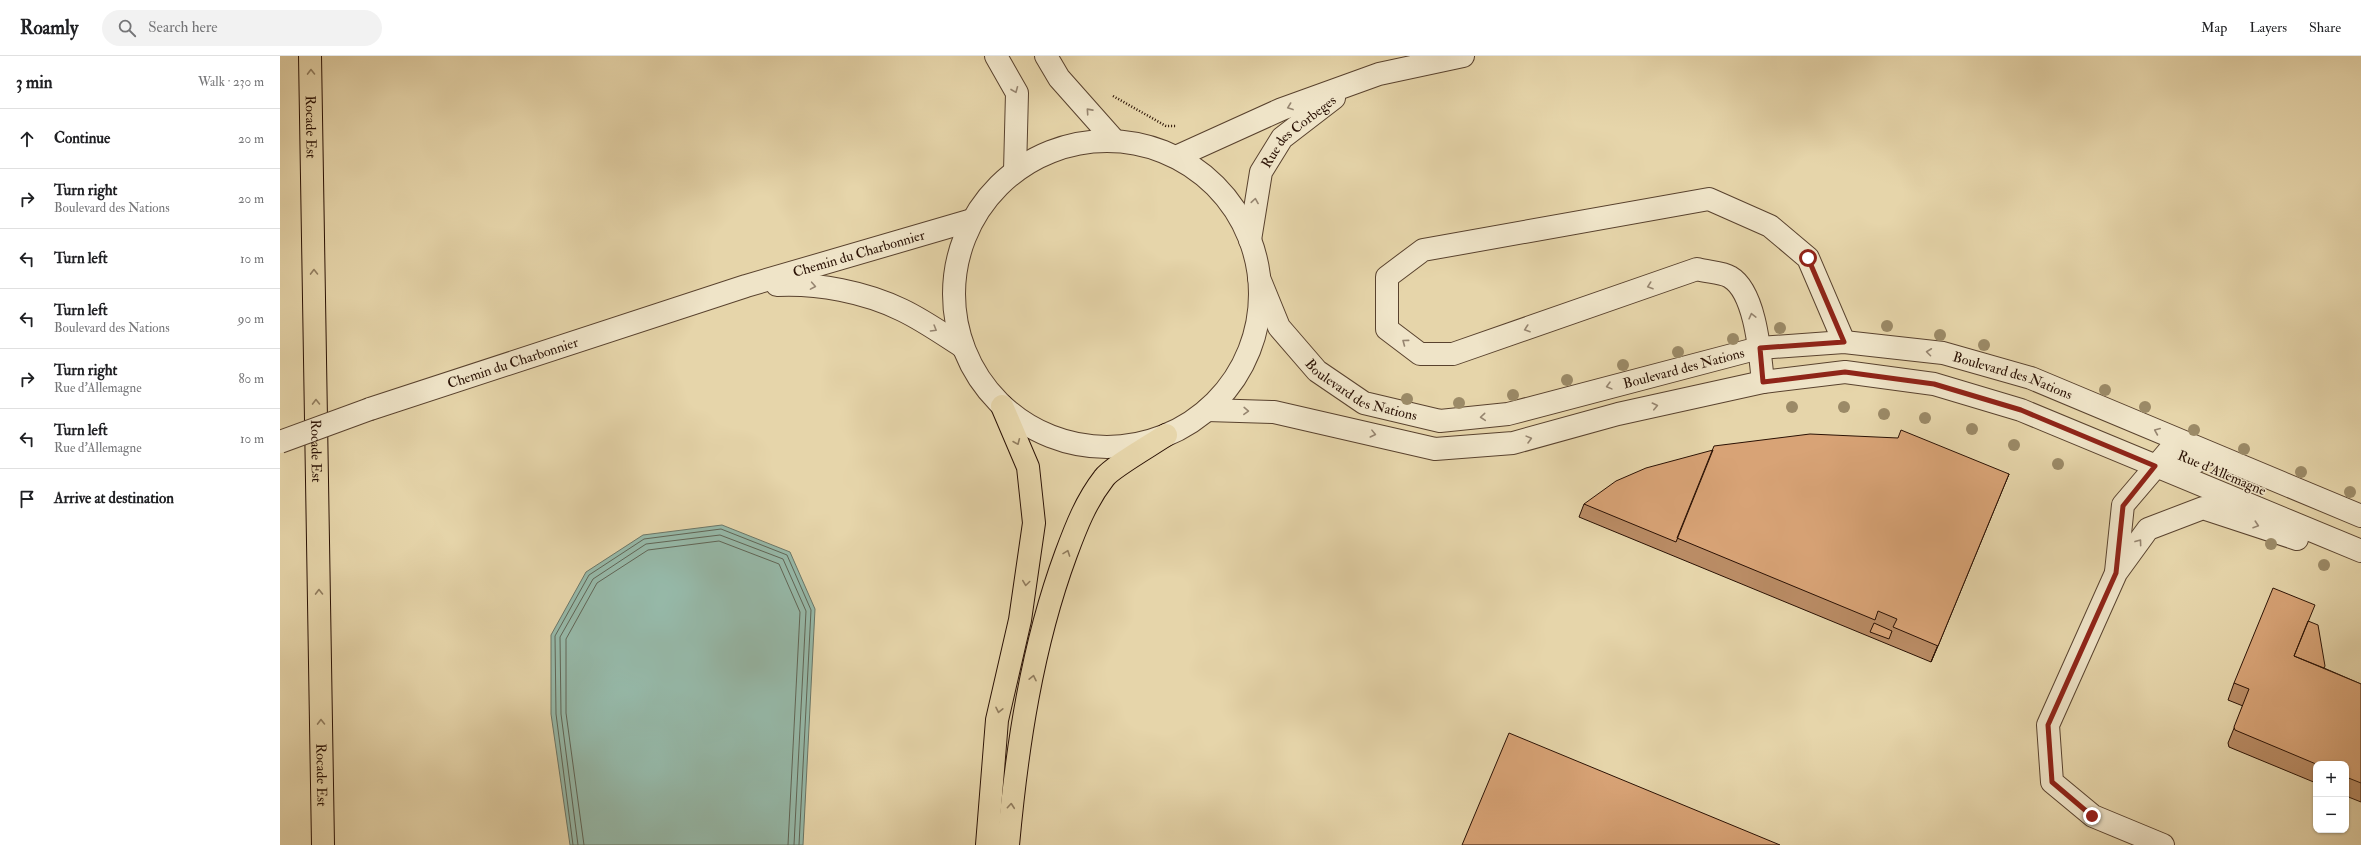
<!DOCTYPE html>
<meta charset="utf-8">
<style>
:root{--surface:#fff;--page:#f2f2f2;--text:#202124;--muted:#757577;--line:#e0e0e0}
body{margin:0;font-family:"IM FELL Double Pica",serif;background:var(--page);color:var(--text)}
.controls{position:absolute;right:12px;bottom:12px;display:grid;overflow:hidden;border-radius:8px;box-shadow:0 1px 3px #0004}
.controls button{width:36px;height:36px;display:grid;place-items:center;padding:0;border:0;border-bottom:1px solid var(--line);background:var(--surface);color:var(--text);font:20px sans-serif}
.stop{position:absolute;width:12px;height:12px;margin:-9px;border:3px solid #8f2418;border-radius:50%;background:#fff}
.stop.end{background:#8f2418;border-color:#fff;box-shadow:0 1px 4px #0008}
.list{margin:0;padding:0;list-style:none}
h2{display:flex;justify-content:space-between;align-items:center;height:52px;margin:0;padding:0 16px;font-size:17px}
h2 small{font-size:13px;font-weight:400;color:var(--muted)}
.list li{display:grid;grid-template-columns:26px 1fr auto;gap:12px;align-items:center;box-sizing:border-box;height:60px;padding:0 16px;border-top:1px solid var(--line)}
.list b{display:block;font-size:15px;white-space:nowrap}
.list p{margin:0;font-size:13px;white-space:nowrap;color:var(--muted)}
.list em{font-size:13px;font-style:normal;color:var(--muted)}
.icon{flex:none;width:22px;height:22px;fill:none;stroke:currentColor;stroke-width:2;stroke-linecap:round;stroke-linejoin:round}
.map{position:relative;flex:none;width:2081px;height:789px;overflow:hidden}
header{display:flex;align-items:center;gap:24px;box-sizing:border-box;height:56px;padding:0 20px;background:var(--surface);border-bottom:1px solid var(--line)}
header strong{font-size:19px}
nav{display:flex;gap:22px;margin-inline-start:auto;font-size:14px}
.search{width:280px;height:36px;background:var(--page);display:flex;align-items:center;gap:10px;box-sizing:border-box;padding:0 14px;border-radius:22px;color:var(--muted);font-size:15px}
main{display:flex}
aside{flex:1;background:var(--surface)}
.map>svg:first-child{display:block}
.water{fill:#96b9a9;stroke:#6b7667}
.lines{fill:none;stroke-linecap:round;stroke-linejoin:round}
.shore{stroke:#606556;stroke-width:1}
.minor-casing{stroke:#59422e;stroke-width:24}
.highway-casing{stroke:#2a1104;stroke-width:24}
.path{stroke:#2a1104;stroke-width:2.5;stroke-dasharray:1 2;stroke-linecap:butt}
.minor{stroke:#efe4c8;stroke-width:22}
.highway{stroke:#e6d5aa;stroke-width:22}
.minor-bridge-casing{stroke:#59422e;stroke-width:24;stroke-linecap:butt}
.minor-bridge{stroke:#efe4c8;stroke-width:22}
.tree{fill:#9b8a67}
.wall{fill:#ba8c65;stroke:#2a1104}
.shaded-wall{fill:#977253;stroke:#2a1104}
.building{fill:#d8a376;stroke:#2a1104}
.oneway{stroke:#917d5f}
.oneway2{stroke:#968570}
.route{stroke:#8f2418;stroke-width:5}
.labels{text-anchor:middle;dominant-baseline:central;stroke-width:3;stroke-linejoin:round;paint-order:stroke}
.street-label{font-size:14px;fill:#2a1104;stroke:#efe4c8}
</style>
<header>
<strong>Roamly</strong>
<div class="search"><svg class="icon" aria-label="search" viewBox="0 0 24 24"><circle cx="10" cy="10" r="6"/><path d="M15 15l6 6"/></svg>Search here</div>
<nav><a>Map</a><a>Layers</a><a>Share</a></nav>
</header>
<main>
<aside>
<h2>3 min<small>Walk · 230 m</small></h2>
<ul class="list">
<li><svg class="icon" aria-label="ahead" viewBox="0 0 24 24"><path d="M12 20V5M6 11l6-6 6 6"/></svg><div><b>Continue</b></div><em>20 m</em></li>
<li><svg class="icon" aria-label="right" viewBox="0 0 24 24"><path d="M7 20v-9h11M14 6l5 5-5 5"/></svg><div><b>Turn right</b><p>Boulevard des Nations</p></div><em>20 m</em></li>
<li><svg class="icon" aria-label="left" viewBox="0 0 24 24"><path d="M17 20v-9H6M10 6l-5 5 5 5"/></svg><div><b>Turn left</b></div><em>10 m</em></li>
<li><svg class="icon" aria-label="left" viewBox="0 0 24 24"><path d="M17 20v-9H6M10 6l-5 5 5 5"/></svg><div><b>Turn left</b><p>Boulevard des Nations</p></div><em>90 m</em></li>
<li><svg class="icon" aria-label="right" viewBox="0 0 24 24"><path d="M7 20v-9h11M14 6l5 5-5 5"/></svg><div><b>Turn right</b><p>Rue d'Allemagne</p></div><em>80 m</em></li>
<li><svg class="icon" aria-label="left" viewBox="0 0 24 24"><path d="M17 20v-9H6M10 6l-5 5 5 5"/></svg><div><b>Turn left</b><p>Rue d'Allemagne</p></div><em>10 m</em></li>
<li><svg class="icon" aria-label="arrive" viewBox="0 0 24 24"><path d="M6 21V4h12l-3 4 3 4H6"/></svg><div><b>Arrive at destination</b></div></li>
</ul>
</aside>
<div class="map">
<svg width="2081" height="789" viewBox="0 0 2081 789">
<rect width="100%" height="100%" fill="#e6d5aa"/>
<filter id="stains"><feTurbulence type="fractalNoise" baseFrequency=".005" numOctaves="4"/><feColorMatrix values="0 0 0 0 .2 0 0 0 0 .09 0 0 0 0 .02 0 0 0 .5 -.17"/></filter>
<radialGradient id="worn" r=".72"><stop offset=".6" stop-color="#630" stop-opacity="0"/><stop offset="1" stop-color="#630" stop-opacity=".3"/></radialGradient>
<!-- water -->
<path class="water" d="M 442,469 L 510,496 L 535,553 L 523,789 L 290,789 L 271,658 L 271,579 L 306,516 L 363,479 Z"/>
<g class="lines">
<!-- shore -->
<path class="shore" d="M 293,789 L 276,658 L 275,580 L 309,519 L 364,483 L 441,473 L 507,499 L 531,554 L 519,789
M 298,789 L 281,658 L 280,581 L 313,523 L 366,488 L 440,479 L 503,503 L 526,555 L 514,789
M 304,789 L 286,657 L 286,583 L 317,527 L 368,494 L 439,485 L 499,508 L 520,556 L 508,789"/>
<defs>
<g id="minor">
<path d="M 716,0 L 737,37 L 735,115"/>
<path d="M 766,0 L 779,22 L 834,84"/>
<circle cx="827" cy="238" r="153"/>
<path d="M 896,101 L 1002,53 L 1099,18 L 1183,0"/>
<path id="s1" d="M 970,184 L 981,116 L 1002,82 L 1054,42"/>
<path id="s2" d="M 979,222 L 999,271 L 1037,315 L 1084,347 L 1160,365 L 1228,358 L 1479,292 L 1564,286 L 1663,297 L 1751,322 L 2081,460"/>
<path d="M 497,229 C 538,227 585,236 622,254 C 643,264 663,278 683,291"/>
<path d="M 1483,326 C 1480,299 1476,236 1450,221 C 1442,216 1426,216 1417,213 L 1173,298 L 1140,298 L 1107,273 L 1107,221 L 1143,194 L 1429,143 L 1490,170 L 1528,202 L 1564,286"/>
<path id="s3" d="M 90,353 L 466,230 L 692,164"/>
<path d="M 927,354 L 994,356 L 1155,393 L 1233,387 L 1338,358 L 1483,326 L 1565,316 L 1654,328 L 1741,354 L 2081,495"/>
<path d="M 1836,516 L 1843,449 L 1889,395 L 1916,406"/>
<path d="M 1883,789 L 1813,760 L 1772,726 L 1768,669 L 1836,517 L 1868,473 L 1923,452 L 2017,483"/>
</g>
<g id="highway">
<path id="s4" d="M 30,0 L 43,789"/>
<path d="M 707,789 L 717,664 L 740,564 L 754,467 L 748,411 L 722,350"/>
<path d="M 728,789 C 737,691 752,590 786,498 C 796,471 806,445 824,422 C 831,412 873,388 886,379"/>
</g>
</defs>
<!-- minor casing -->
<use href="#minor" class="minor-casing"/>
<!-- highway casing -->
<use href="#highway" class="highway-casing"/>
<!-- path -->
<path class="path" d="M 833,40 L 886,70 L 896,70"/>
<!-- minor -->
<use href="#minor" class="minor"/>
<!-- highway -->
<use href="#highway" class="highway"/>
<defs>
<path id="minor-bridge" d="M 0,386 L 90,353"/>
</defs>
<!-- minor-bridge casing -->
<use href="#minor-bridge" class="minor-bridge-casing"/>
<!-- minor-bridge -->
<use href="#minor-bridge" class="minor-bridge"/>
</g>
<!-- trees -->
<g class="tree">
<circle cx="1607" cy="270" r="6"/>
<circle cx="1500" cy="272" r="6"/>
<circle cx="1660" cy="279" r="6"/>
<circle cx="1453" cy="283" r="6"/>
<circle cx="1704" cy="289" r="6"/>
<circle cx="1398" cy="296" r="6"/>
<circle cx="1343" cy="309" r="6"/>
<circle cx="1287" cy="324" r="6"/>
<circle cx="1825" cy="334" r="6"/>
<circle cx="1233" cy="339" r="6"/>
<circle cx="1127" cy="343" r="6"/>
<circle cx="1179" cy="347" r="6"/>
<circle cx="1512" cy="351" r="6"/>
<circle cx="1564" cy="351" r="6"/>
<circle cx="1865" cy="351" r="6"/>
<circle cx="1604" cy="358" r="6"/>
<circle cx="1645" cy="362" r="6"/>
<circle cx="1692" cy="373" r="6"/>
<circle cx="1914" cy="374" r="6"/>
<circle cx="1734" cy="389" r="6"/>
<circle cx="1964" cy="393" r="6"/>
<circle cx="1778" cy="408" r="6"/>
<circle cx="2021" cy="416" r="6"/>
<circle cx="2070" cy="436" r="6"/>
<circle cx="1991" cy="488" r="6"/>
<circle cx="2044" cy="509" r="6"/>
</g>
<!-- wall -->
<path class="wall" d="M 1729,418 L 1722,434 L 1651,606 L 1299,461 L 1304,448 Z
M 2029,565 L 2044,612 L 2081,628 L 2081,746 L 2066,740 L 2066,708 L 2036,708 L 2036,727 L 1949,691 L 1948,687 L 1963,650 L 1948,644 L 1954,627 Z"/>
<!-- shaded-wall -->
<path class="shaded-wall" d="M 1729,418 L 1722,434 L 1651,606 L 1658,590 Z"/>
<!-- building -->
<path class="building" d="M 1621,374 L 1729,418 L 1658,590 L 1613,571 L 1617,563 L 1598,555 L 1595,564 L 1397,482 L 1434,390 L 1530,378 L 1618,382 Z
M 1433,394 L 1396,486 L 1304,448 L 1336,425 L 1366,412 Z
M 1993,532 L 2035,549 L 2014,600 L 2081,628 L 2081,727 L 2066,721 L 2066,708 L 2036,708 L 1955,674 L 1954,671 L 1969,633 L 1954,627 Z
M 2028,565 L 2038,569 L 2045,610 L 2044,612 L 2014,600 Z
M 1594,567 L 1612,575 L 1609,583 L 1590,576 Z
M 1229,677 L 1500,789 L 1182,789 Z"/>
<!-- one-way arrows -->
<defs><path id="oneway-chevron" d="M-2-3.5L2.5 0L-2 3.5" fill="none" stroke-width="1.6" stroke-linecap="round" stroke-linejoin="round"/></defs>
<g class="oneway">
<use href="#oneway-chevron" transform="translate(31 16) rotate(-91)"/>
<use href="#oneway-chevron" transform="translate(34 216) rotate(-91)"/>
<use href="#oneway-chevron" transform="translate(36 346) rotate(-91)"/>
<use href="#oneway-chevron" transform="translate(737 386) rotate(67)"/>
<use href="#oneway-chevron" transform="translate(787 497) rotate(-70)"/>
<use href="#oneway-chevron" transform="translate(746 527) rotate(98)"/>
<use href="#oneway-chevron" transform="translate(39 536) rotate(-91)"/>
<use href="#oneway-chevron" transform="translate(753 622) rotate(-78)"/>
<use href="#oneway-chevron" transform="translate(719 654) rotate(102)"/>
<use href="#oneway-chevron" transform="translate(41 666) rotate(-91)"/>
<use href="#oneway-chevron" transform="translate(731 750) rotate(-85)"/>
</g>
<g class="oneway2">
<use href="#oneway-chevron" transform="translate(735 34) rotate(68)"/>
<use href="#oneway-chevron" transform="translate(1010 51) rotate(160)"/>
<use href="#oneway-chevron" transform="translate(809 55) rotate(-132)"/>
<use href="#oneway-chevron" transform="translate(975 145) rotate(-81)"/>
<use href="#oneway-chevron" transform="translate(533 230) rotate(10)"/>
<use href="#oneway-chevron" transform="translate(1370 230) rotate(161)"/>
<use href="#oneway-chevron" transform="translate(1472 260) rotate(-104)"/>
<use href="#oneway-chevron" transform="translate(654 273) rotate(31)"/>
<use href="#oneway-chevron" transform="translate(1247 273) rotate(161)"/>
<use href="#oneway-chevron" transform="translate(1125 286) rotate(-143)"/>
<use href="#oneway-chevron" transform="translate(1649 296) rotate(-173)"/>
<use href="#oneway-chevron" transform="translate(1329 330) rotate(165)"/>
<use href="#oneway-chevron" transform="translate(1375 350) rotate(-13)"/>
<use href="#oneway-chevron" transform="translate(966 355) rotate(2)"/>
<use href="#oneway-chevron" transform="translate(1203 361) rotate(175)"/>
<use href="#oneway-chevron" transform="translate(1877 375) rotate(-157)"/>
<use href="#oneway-chevron" transform="translate(1093 378) rotate(14)"/>
<use href="#oneway-chevron" transform="translate(1249 383) rotate(-15)"/>
<use href="#oneway-chevron" transform="translate(1976 469) rotate(18)"/>
<use href="#oneway-chevron" transform="translate(1859 486) rotate(-54)"/>
</g>
<g class="lines">
<!-- route -->
<path class="route" d="M 1528,202 L 1564,286 L 1480,292 L 1483,326 L 1565,316 L 1654,328 L 1741,354 L 1875,410 L 1843,450 L 1836,517 L 1768,669 L 1772,726 L 1812,760"/>
</g>
<g class="labels">
<!-- street labels -->
<g class="street-label">
<text stroke="none"><textPath href="#s4" startOffset="71">Rocade Est</textPath></text>
<text stroke="none"><textPath href="#s1" startOffset="125">Rue des Corbeges</textPath></text>
<text stroke="none"><textPath href="#s3" startOffset="513">Chemin du Charbonnier</textPath></text>
<text stroke="none"><textPath href="#s3" startOffset="150">Chemin du Charbonnier</textPath></text>
<text stroke="none"><textPath href="#s2" startOffset="496">Boulevard des Nations</textPath></text>
<text stroke="none"><textPath href="#s2" startOffset="832">Boulevard des Nations</textPath></text>
<text stroke="none"><textPath href="#s2" startOffset="160">Boulevard des Nations</textPath></text>
<text stroke="none"><textPath href="#s4" startOffset="395">Rocade Est</textPath></text>
<text transform="translate(1942 417) rotate(23)">Rue d'Allemagne</text>
<text stroke="none"><textPath href="#s4" startOffset="719">Rocade Est</textPath></text>
</g>
</g>
<rect width="100%" height="100%" filter="url(#stains)"/>
<rect width="100%" height="100%" fill="url(#worn)"/>
</svg>
<div class="controls">
<button>+</button>
<button>−</button>
</div>
<div class="stop" style="left:1528px;top:202px"></div>
<div class="stop end" style="left:1812px;top:760px"></div>
</div>
</main>
